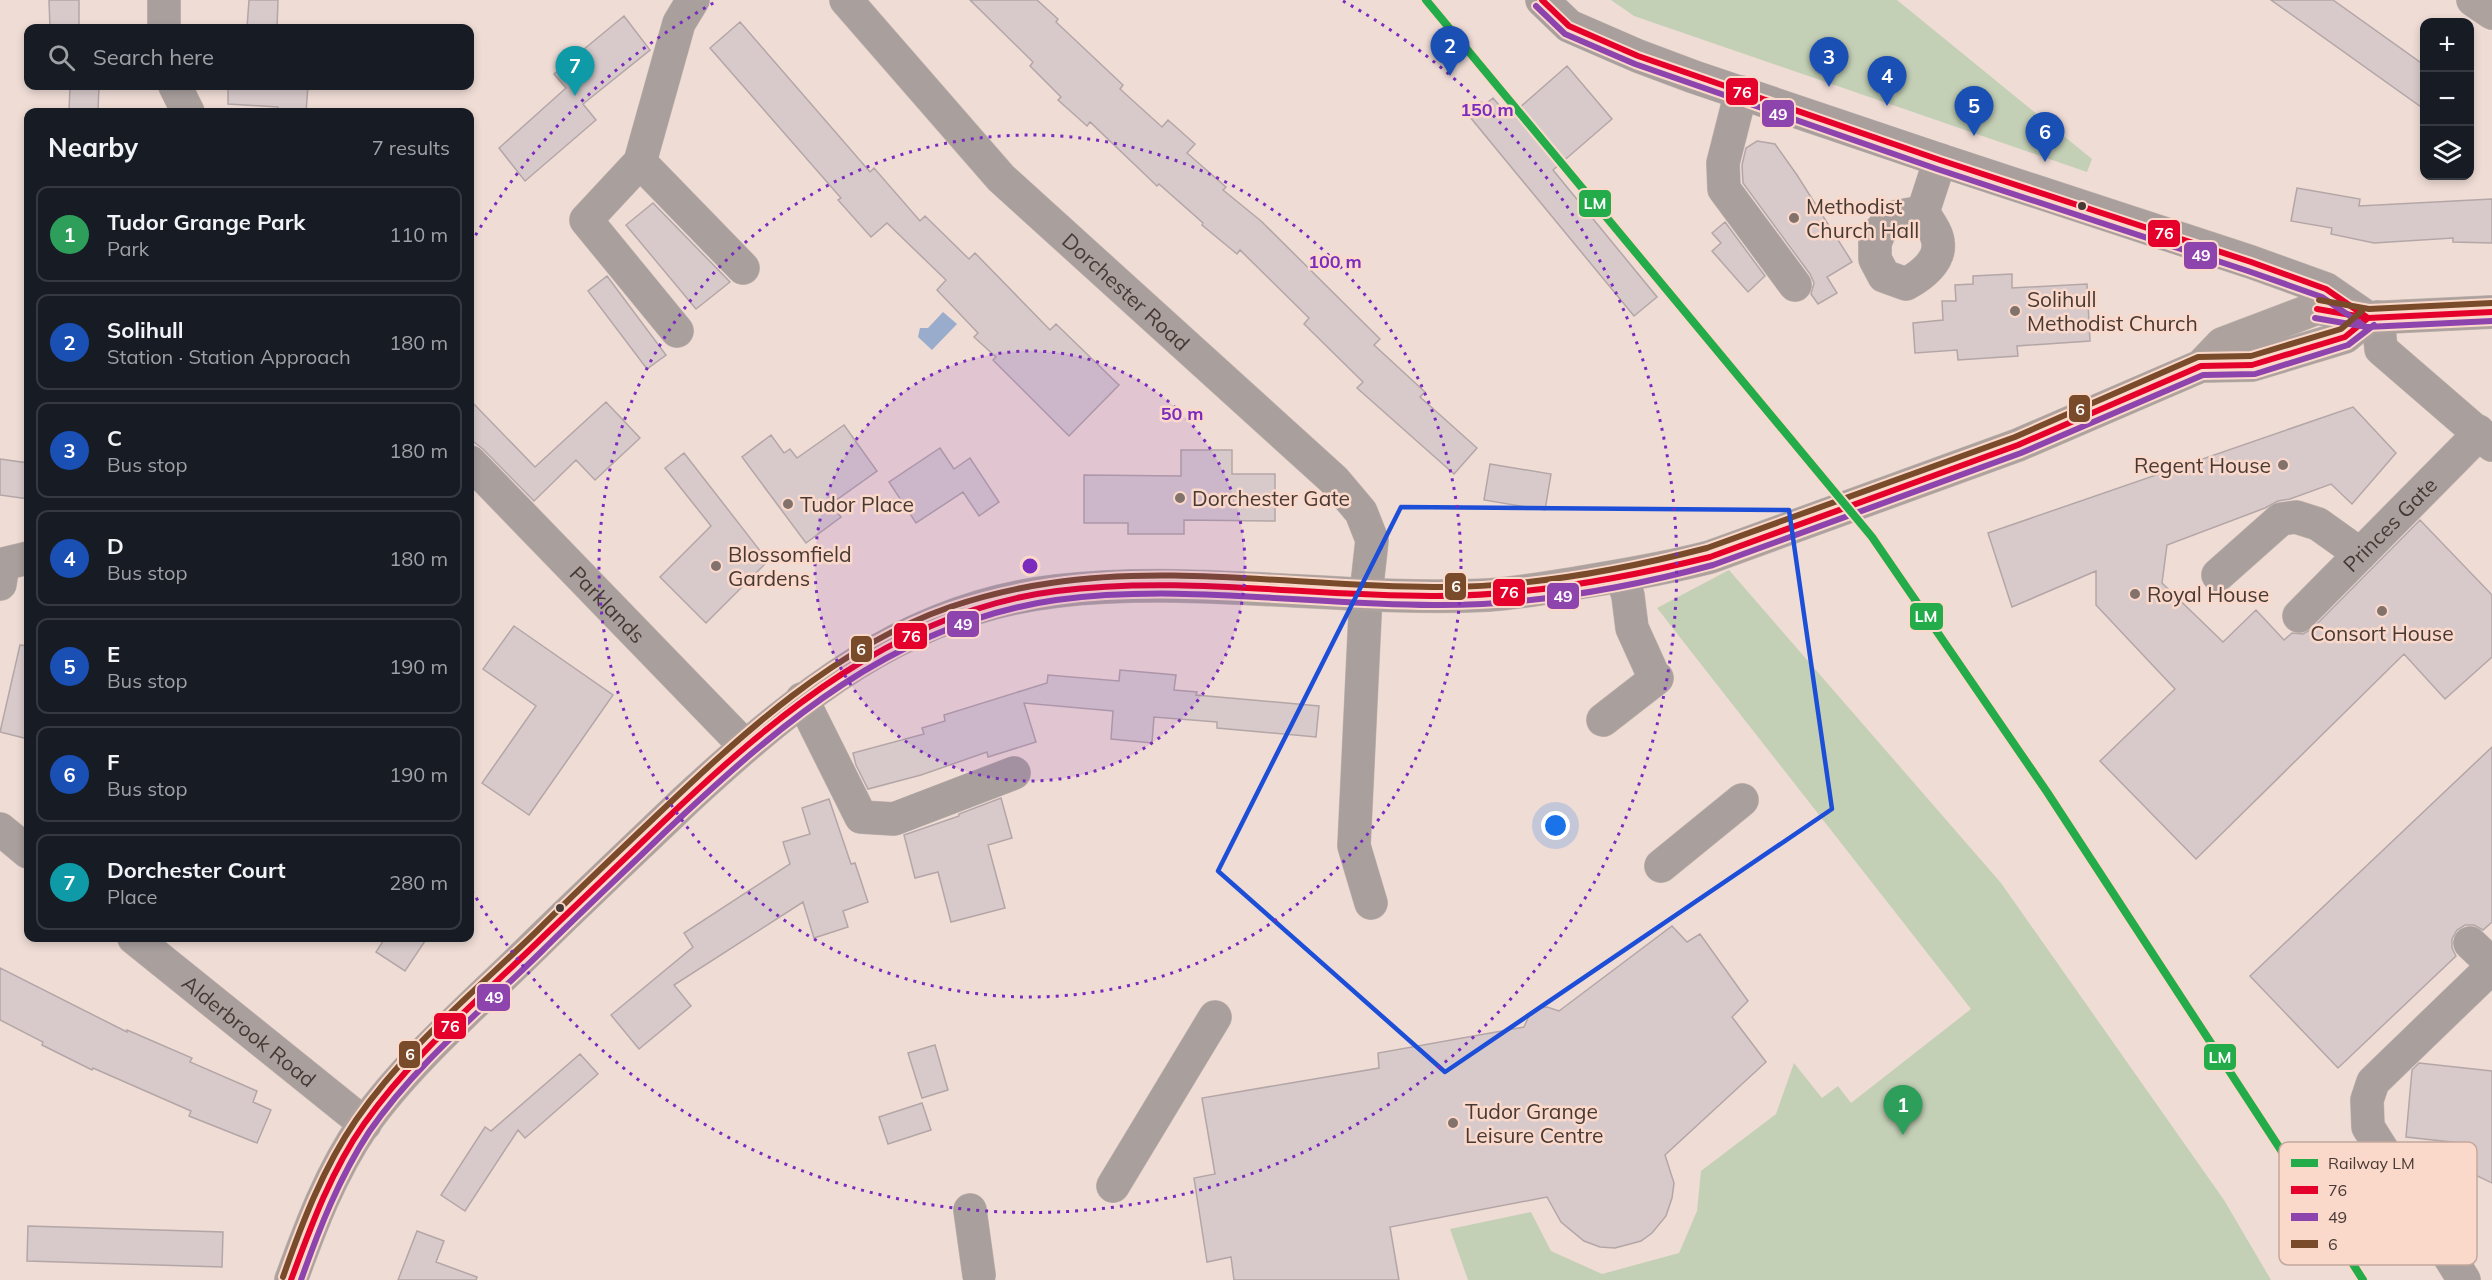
<!DOCTYPE html>
<meta charset="utf-8">
<style>
:root{--surface:#171b24;--page:#242831;--text:#f1f3f6;--muted:#9ea1a6;--line:#363941;--accent:#82726c}
body{margin:0;font-family:Mulish,sans-serif;background:var(--page);color:var(--text)}
.controls{position:absolute;right:18px;top:18px;display:grid;overflow:hidden;border-radius:12px;box-shadow:0 3px 9px #0003}
.controls button{width:54px;height:54px;display:grid;place-items:center;padding:0;border:0;border-bottom:2px solid var(--line);background:var(--surface);color:var(--text);font:30px sans-serif}
.you{position:absolute;left:1556px;top:826px;width:21px;height:21px;margin:-15px;border:4px solid #fff;border-radius:50%;background:#1a73e8;box-shadow:0 0 0 9px #1a73e833}
.badge{display:grid;place-items:center;width:39px;height:39px;border-radius:50%;background:var(--accent);color:#fff;font-size:20px;font-weight:700}
.pin{position:absolute;translate:-50% -50px;filter:drop-shadow(0 2px 3px #0008)}
.pin::after{content:'';position:absolute;top:32px;width:21px;height:18px;background:inherit;clip-path:polygon(0 0,100% 0,50% 100%)}
.list{margin:0;padding:0;list-style:none}
h2{display:flex;justify-content:space-between;align-items:center;height:78px;margin:0;padding:0 24px;font-size:26px}
h2 small{font-size:20px;font-weight:400;color:var(--muted)}
.list li{display:grid;grid-template-columns:39px 1fr auto;gap:18px;align-items:center;box-sizing:border-box;height:96px;margin:0 12px 12px;padding:0 12px;border:2px solid var(--line);border-radius:12px}
.list b{display:block;font-size:22px;white-space:nowrap}
.list p{margin:0;font-size:20px;white-space:nowrap;color:var(--muted)}
.list em{font-size:20px;font-style:normal;color:var(--muted)}
.icon{flex:none;width:33px;height:33px;fill:none;stroke:currentColor;stroke-width:2;stroke-linecap:round;stroke-linejoin:round}
.map{position:relative;flex:none;width:2492px;height:1280px;overflow:hidden}
.search{position:absolute;background:var(--surface);box-shadow:0 3px 9px #0003;left:24px;top:24px;width:450px;height:66px;display:flex;align-items:center;gap:15px;box-sizing:border-box;padding:0 21px;border-radius:12px;color:var(--muted);font-size:22px}
.panel{position:absolute;background:var(--surface);box-shadow:0 3px 9px #0003;left:24px;top:108px;width:450px;height:834px;border-radius:12px}
.map>svg:first-child{display:block}
.green{fill:#c4d0b6}
.water{fill:#9aaccb}
.building{fill:#d8cacb;stroke:#b4a6a7;stroke-width:1.5}
.lines{fill:none;stroke-linecap:round;stroke-linejoin:round}
.minor-casing{stroke:#c8b9b4;stroke-width:34}
.major-casing{stroke:#c8b9b4;stroke-width:34}
.minor{stroke:#a9a09e;stroke-width:33}
.major{stroke:#aea29e;stroke-width:33}
.bus-1-casing{stroke:#fad8ca;stroke-width:10}
.bus-2-casing{stroke:#fad8ca;stroke-width:10}
.bus-3-casing{stroke:#fad8ca;stroke-width:10}
.bus-1{stroke:#e4002b;stroke-width:6}
.bus-2{stroke:#8e44ad;stroke-width:6}
.bus-3{stroke:#7a4b2a;stroke-width:6}
.rail-1-casing{stroke:#fad8ca;stroke-width:12}
.rail-1{stroke:#24ac4b;stroke-width:8}
.marked{fill:none;stroke:#1d4ed8;stroke-width:4.5;stroke-linejoin:round}
.ring{fill:none;stroke:#7b2cbf;stroke-width:3;stroke-dasharray:3 6}
.bus-dot{fill:#473934;stroke:#fad8ca;stroke-width:2}
.poi-dot{fill:#82726c;stroke:#fad8ca;stroke-width:2}
.labels{text-anchor:middle;dominant-baseline:central;stroke-width:5;stroke-linejoin:round;paint-order:stroke}
.poi-label{font-size:21px;fill:#473934;stroke:#fad8ca;text-anchor:start}
.street-label{font-size:21px;fill:#473934;stroke:#fad8ca}
.key{fill:#fad8ca;stroke:#c4a89d;stroke-width:1.5}
.key-label{font-size:16px;fill:#473934}
.centre{fill:#7b2cbf;stroke:#fad8ca;stroke-width:3}
.ring-label{font-size:18px;text-anchor:middle;font-weight:bold;fill:#7b2cbf;stroke:#fad8ca;stroke-width:5;stroke-linejoin:round;paint-order:stroke}
.line-badge{stroke:#fad8ca;stroke-width:2}
.badge-label{font-size:16px;text-anchor:middle;font-weight:bold;fill:#fff}
</style>
<div class="map">
<svg width="2492" height="1280" viewBox="0 0 2492 1280">
<rect width="100%" height="100%" fill="#efdcd5"/>
<!-- green -->
<path class="green" d="M 1611,0 L 1897,0 L 2092,159 L 2087,172 L 1634,16 Z
M 1729,570 L 2001,883 L 2224,1200 L 2271,1280 L 1468,1280 L 1450,1229 L 1531,1212 L 1551,1251 L 1602,1274 L 1679,1253 L 1697,1211 L 1701,1171 L 1776,1114 L 1794,1063 L 1822,1098 L 1838,1086 L 1851,1103 L 1971,1009 L 1657,608 Z"/>
<!-- water -->
<path class="water" d="M 943,312 L 957,324 L 932,350 L 918,337 L 920,328 L 928,328 Z"/>
<!-- building -->
<path class="building" d="M 49,0 L 79,0 L 79,28 L 50,28 Z
M 249,0 L 278,0 L 277,28 L 247,28 Z
M 970,0 L 1037,0 L 1058,19 L 1056,22 L 1123,85 L 1120,89 L 1162,127 L 1168,120 L 1195,144 L 1187,153 L 1226,187 L 1223,190 L 1261,221 L 1380,339 L 1374,345 L 1425,392 L 1420,397 L 1477,448 L 1454,474 L 1357,388 L 1363,382 L 1304,324 L 1309,318 L 1240,250 L 1237,254 L 1202,225 L 1203,223 L 1159,184 L 1157,186 L 1090,122 L 1087,126 L 1058,100 L 1061,97 L 1030,66 L 1033,62 Z
M 2271,0 L 2333,0 L 2424,65 L 2424,109 Z
M 624,16 L 650,50 L 583,104 L 596,120 L 525,181 L 499,148 L 566,88 L 554,74 Z
M 740,22 L 870,172 L 874,168 L 920,221 L 925,216 L 969,259 L 975,253 L 1050,330 L 1056,324 L 1119,385 L 1069,436 L 993,360 L 996,357 L 974,337 L 978,333 L 937,290 L 946,280 L 887,223 L 871,237 L 838,200 L 841,198 L 710,48 Z
M 1567,66 L 1612,119 L 1553,170 L 1657,297 L 1634,316 L 1470,117 L 1493,98 L 1509,117 Z
M 70,86 L 99,86 L 98,112 L 69,112 Z
M 228,86 L 308,86 L 306,112 L 277,112 L 278,107 L 228,104 Z
M 1757,141 L 1775,144 L 1797,175 L 1852,262 L 1827,277 L 1837,293 L 1818,304 L 1811,294 L 1814,283 L 1810,274 L 1743,183 L 1742,165 L 1746,148 Z
M 2297,188 L 2360,199 L 2359,206 L 2492,199 L 2492,243 L 2453,242 L 2453,238 L 2374,243 L 2331,234 L 2332,228 L 2291,221 Z
M 653,203 L 730,282 L 696,309 L 626,225 Z
M 1725,222 L 1765,276 L 1748,292 L 1712,251 L 1721,243 L 1712,233 Z
M 2012,274 L 2012,288 L 2087,284 L 2090,341 L 2017,346 L 2018,356 L 1958,360 L 1957,350 L 1915,353 L 1913,323 L 1943,320 L 1942,301 L 1956,301 L 1955,285 L 1973,284 L 1973,276 Z
M 607,276 L 666,355 L 647,369 L 588,291 Z
M 470,400 L 535,467 L 606,402 L 640,438 L 595,480 L 576,460 L 534,501 L 483,449 L 470,439 Z
M 2353,407 L 2396,453 L 2352,504 L 2331,484 L 2290,499 L 2278,501 L 2265,508 L 2167,545 L 2162,583 L 2223,642 L 2256,610 L 2284,640 L 2292,633 L 2303,634 L 2312,629 L 2420,520 L 2492,595 L 2492,657 L 2445,699 L 2404,654 L 2196,859 L 2100,761 L 2175,689 L 2096,605 L 2096,571 L 2012,607 L 1988,533 Z
M 844,425 L 877,471 L 831,504 L 841,517 L 806,543 L 742,457 L 771,435 L 784,453 L 790,449 L 797,458 Z
M 940,448 L 954,469 L 970,458 L 999,502 L 979,516 L 963,492 L 916,523 L 889,482 Z
M 1181,450 L 1232,450 L 1232,474 L 1275,474 L 1275,521 L 1184,520 L 1184,534 L 1128,534 L 1128,523 L 1084,523 L 1084,475 L 1181,476 Z
M 684,453 L 768,561 L 706,623 L 660,577 L 711,526 L 665,468 Z
M 0,459 L 28,463 L 28,499 L 0,495 Z
M 1490,464 L 1551,474 L 1545,510 L 1484,500 Z
M 514,626 L 613,695 L 529,815 L 482,783 L 536,706 L 483,669 Z
M 20,645 L 28,646 L 28,739 L 0,732 Z
M 1120,670 L 1176,675 L 1174,690 L 1197,692 L 1196,695 L 1319,706 L 1316,737 L 1217,728 L 1217,722 L 1154,717 L 1152,743 L 1111,739 L 1113,711 L 1024,703 L 1036,742 L 988,757 L 987,752 L 921,775 L 868,789 L 856,765 L 853,753 L 924,734 L 922,728 L 945,721 L 944,715 L 1047,683 L 1048,675 L 1119,681 Z
M 2492,747 L 2492,922 L 2483,930 L 2474,925 L 2465,925 L 2457,930 L 2452,939 L 2452,948 L 2456,956 L 2338,1068 L 2250,976 Z
M 1001,798 L 1012,838 L 988,845 L 1005,908 L 951,922 L 938,872 L 915,878 L 904,835 L 959,816 L 959,814 Z
M 829,799 L 851,864 L 855,863 L 868,902 L 843,911 L 848,927 L 814,938 L 803,902 L 674,985 L 691,1006 L 639,1049 L 611,1015 L 693,947 L 684,933 L 790,864 L 783,842 L 810,834 L 802,808 Z
M 1672,926 L 1687,942 L 1700,934 L 1748,1001 L 1732,1017 L 1766,1062 L 1665,1155 L 1674,1183 L 1672,1198 L 1666,1216 L 1652,1233 L 1641,1241 L 1615,1248 L 1600,1247 L 1584,1241 L 1561,1222 L 1547,1197 L 1390,1227 L 1399,1280 L 1234,1280 L 1231,1257 L 1207,1262 L 1194,1178 L 1215,1174 L 1202,1098 L 1379,1068 L 1378,1053 L 1524,1027 L 1529,1016 L 1536,1009 L 1547,1007 L 1559,1011 Z
M 385,938 L 427,938 L 405,971 L 376,952 Z
M 0,968 L 127,1032 L 127,1030 L 192,1058 L 190,1062 L 257,1091 L 253,1102 L 271,1110 L 257,1143 L 189,1116 L 191,1111 L 93,1068 L 92,1070 L 42,1045 L 43,1042 L 0,1020 Z
M 935,1045 L 948,1090 L 922,1098 L 908,1053 Z
M 580,1054 L 598,1074 L 525,1138 L 518,1130 L 465,1211 L 441,1195 L 485,1127 L 491,1131 Z
M 2419,1063 L 2492,1071 L 2492,1183 L 2467,1171 L 2469,1144 L 2406,1137 L 2412,1070 Z
M 922,1103 L 931,1130 L 888,1144 L 879,1117 Z
M 28,1226 L 223,1232 L 222,1267 L 27,1261 Z
M 417,1231 L 444,1241 L 436,1262 L 477,1277 L 476,1280 L 398,1280 Z"/>
<g class="lines">
<defs>
<g id="minor">
<path id="s1" d="M 846,0 L 1001,178 L 1334,480 L 1361,512 L 1372,540 L 1366,594 L 1354,846 L 1371,903"/>
<path d="M 1542,0 L 1569,26 L 1638,56 L 1694,77 L 1940,160 L 2251,262 L 2326,289 L 2368,318"/>
<path d="M 164,28 L 164,0"/>
<path d="M 175,86 L 188,112"/>
<path d="M 1741,92 L 1723,163 L 1724,189 L 1795,285"/>
<path d="M 640,162 L 743,268"/>
<path d="M 1923,212 L 1894,217 L 1880,231 L 1875,243 L 1875,259 L 1884,276 L 1906,284 C 1921,276 1941,261 1938,242 C 1937,232 1928,221 1923,212 L 1940,160"/>
<path d="M 2378,317 L 2381,349 L 2492,445"/>
<path d="M 677,331 L 586,220 L 640,162 L 679,23 L 693,0"/>
<path id="s2" d="M 470,462 L 745,746"/>
<path d="M 2218,575 L 2281,519 L 2296,517 L 2318,524 L 2360,554"/>
<path d="M 1622,576 L 1628,596 L 1632,628 L 1651,670"/>
<path d="M 0,584 L 3,564 L 28,558"/>
<path id="s3" d="M 2299,616 L 2468,445 L 2478,431"/>
<path d="M 802,699 L 861,817 L 894,819 L 1014,773"/>
<path d="M 1603,720 L 1657,678"/>
<path d="M 0,829 L 28,852"/>
<path d="M 1661,866 L 1742,800"/>
<path id="s4" d="M 134,938 L 365,1124"/>
<path d="M 2470,943 L 2492,964"/>
<path d="M 1113,1186 L 1215,1017"/>
<path d="M 970,1210 L 979,1275"/>
<path d="M 2464,1280 L 2368,1127 L 2367,1100 L 2373,1082 L 2492,967"/>
</g>
<path id="major" d="M 2473,0 L 2492,13
M 2201,366 L 2222,344 L 2317,308 L 2368,318 L 2492,312
M 291,1280 C 311,1225 331,1172 364,1124 C 411,1058 480,1000 537,943 C 587,894 637,847 687,799 C 796,699 904,608 1057,591 C 1201,575 1345,602 1489,595 C 1520,593 1552,587 1583,582 C 1626,575 1668,568 1710,557 L 2018,445 L 2201,366 L 2252,365 L 2345,337 L 2368,318"/>
</defs>
<!-- minor casing -->
<use href="#minor" class="minor-casing"/>
<!-- major casing -->
<use href="#major" class="major-casing"/>
<!-- minor -->
<use href="#minor" class="minor"/>
<!-- major -->
<use href="#major" class="major"/>
<defs>
<path id="bus-1" d="M 1542,0 L 1569,26 L 1638,56 L 1940,160 L 2251,262 L 2326,289 L 2368,318
M 2317,309 L 2368,318 L 2492,312
M 291,1280 C 311,1226 331,1171 364,1124 C 414,1053 482,997 543,937 C 583,899 622,861 662,823 C 774,716 897,611 1057,591 C 1183,575 1310,597 1437,596 C 1528,596 1621,579 1710,557 L 2018,445 L 2201,366 L 2252,365 L 2345,337 L 2368,318"/>
<path id="bus-2" d="M 1536,6 L 1565,34 L 1635,64 L 1937,169 L 2248,271 L 2322,297 L 2363,325
M 2315,318 L 2367,327 L 2492,321
M 301,1280 C 319,1229 339,1178 369,1132 C 416,1064 482,1010 541,952 C 581,912 623,873 664,833 C 778,725 895,623 1056,600 C 1180,583 1308,605 1433,605 C 1527,606 1623,589 1713,565 L 2021,453 L 2203,375 L 2255,374 L 2348,345 L 2374,325"/>
<path id="bus-3" d="M 2319,300 L 2369,309 L 2492,303
M 283,1277 C 302,1223 323,1168 356,1120 C 405,1049 474,992 536,932 C 575,893 615,855 655,817 C 741,735 835,647 950,607 C 983,596 1016,588 1051,583 C 1173,564 1309,587 1433,587 C 1525,588 1618,571 1707,548 L 2015,437 L 2198,357 L 2251,356 L 2341,329 L 2362,311"/>
</defs>
<!-- bus-1 casing -->
<use href="#bus-1" class="bus-1-casing"/>
<!-- bus-2 casing -->
<use href="#bus-2" class="bus-2-casing"/>
<!-- bus-3 casing -->
<use href="#bus-3" class="bus-3-casing"/>
<!-- bus-1 -->
<use href="#bus-1" class="bus-1"/>
<!-- bus-2 -->
<use href="#bus-2" class="bus-2"/>
<!-- bus-3 -->
<use href="#bus-3" class="bus-3"/>
<defs>
<path id="rail-1" d="M 1426,0 L 1872,537 L 2047,792 L 2292,1167 L 2363,1280"/>
</defs>
<!-- rail-1 casing -->
<use href="#rail-1" class="rail-1-casing"/>
<!-- rail-1 -->
<use href="#rail-1" class="rail-1"/>
</g>
<!-- marked area -->
<path class="marked" d="M 1401,507 L 1789,510 L 1832,809 L 1445,1072 L 1218,871 Z"/>
<!-- distance rings -->
<circle cx="1030" cy="566" r="215" fill="#7b2cbf" fill-opacity=".12"/>
<g class="ring">
<circle cx="1030" cy="566" r="215"/>
<circle cx="1030" cy="566" r="431"/>
<path d="M471 243A646 646 0 0 1 717 1M1343 1A646 646 0 1 1 471 889"/>
</g>
<!-- markers -->
<g class="bus-dot">
<circle cx="2082" cy="206" r="5"/>
<circle cx="560" cy="908" r="5"/>
</g>
<g class="poi-dot">
<circle cx="1794" cy="218" r="6"/>
<circle cx="2015" cy="311" r="6"/>
<circle cx="2283" cy="465" r="6"/>
<circle cx="1180" cy="498" r="6"/>
<circle cx="788" cy="504" r="6"/>
<circle cx="716" cy="566" r="6"/>
<circle cx="2135" cy="594" r="6"/>
<circle cx="2382" cy="611" r="6"/>
<circle cx="1453" cy="1123" r="6"/>
</g>
<g class="labels">
<!-- poi labels -->
<g class="poi-label">
<text x="1806" y="206">Methodist<tspan x="1806" dy="24">Church Hall</tspan></text>
<text x="2027" y="299">Solihull<tspan x="2027" dy="24">Methodist Church</tspan></text>
<text x="2271" y="465" text-anchor="end">Regent House</text>
<text x="1192" y="498">Dorchester Gate</text>
<text x="800" y="504">Tudor Place</text>
<text x="728" y="554">Blossomfield<tspan x="728" dy="24">Gardens</tspan></text>
<text x="2147" y="594">Royal House</text>
<text x="2382" y="633" text-anchor="middle">Consort House</text>
<text x="1465" y="1111">Tudor Grange<tspan x="1465" dy="24">Leisure Centre</tspan></text>
</g>
<!-- street labels -->
<g class="street-label">
<text stroke="none"><textPath href="#s1" startOffset="405">Dorchester Road</textPath></text>
<text stroke="none"><textPath href="#s3" startOffset="129">Princes Gate</textPath></text>
<text stroke="none"><textPath href="#s2" startOffset="198">Parklands</textPath></text>
<text stroke="none"><textPath href="#s4" startOffset="148">Alderbrook Road</textPath></text>
</g>
</g>
<!-- legend -->
<rect x="2279" y="1142" width="198" height="123" rx="9" class="key"/>
<rect x="2291" y="1159" width="27" height="8" fill="#24ac4b"/>
<rect x="2291" y="1186" width="27" height="8" fill="#e4002b"/>
<rect x="2291" y="1213" width="27" height="8" fill="#8e44ad"/>
<rect x="2291" y="1240" width="27" height="8" fill="#7a4b2a"/>
<g class="key-label">
<text x="2328" y="1169">Railway LM</text>
<text x="2328" y="1196">76</text>
<text x="2328" y="1223">49</text>
<text x="2328" y="1250">6</text>
</g>
<circle cx="1030" cy="566" r="9" class="centre"/>
<g class="ring-label">
<text x="1487" y="116">150 m</text>
<text x="1335" y="268">100 m</text>
<text x="1182" y="420">50 m</text>
</g>
<g class="line-badge">
<rect x="1725" y="77" width="34" height="29" rx="6" fill="#e4002b"/>
<rect x="1761" y="99" width="34" height="29" rx="6" fill="#8e44ad"/>
<rect x="1578" y="189" width="34" height="29" rx="6" fill="#24ac4b"/>
<rect x="2147" y="219" width="34" height="29" rx="6" fill="#e4002b"/>
<rect x="2183" y="241" width="35" height="29" rx="6" fill="#8e44ad"/>
<rect x="2068" y="394" width="23" height="29" rx="6" fill="#7a4b2a"/>
<rect x="1444" y="572" width="23" height="29" rx="6" fill="#7a4b2a"/>
<rect x="1492" y="578" width="34" height="29" rx="6" fill="#e4002b"/>
<rect x="1546" y="582" width="34" height="28" rx="6" fill="#8e44ad"/>
<rect x="1909" y="602" width="35" height="29" rx="6" fill="#24ac4b"/>
<rect x="946" y="610" width="34" height="28" rx="6" fill="#8e44ad"/>
<rect x="893" y="622" width="35" height="28" rx="6" fill="#e4002b"/>
<rect x="850" y="635" width="23" height="28" rx="6" fill="#7a4b2a"/>
<rect x="476" y="983" width="35" height="29" rx="6" fill="#8e44ad"/>
<rect x="433" y="1012" width="34" height="28" rx="6" fill="#e4002b"/>
<rect x="398" y="1040" width="23" height="29" rx="6" fill="#7a4b2a"/>
<rect x="2203" y="1043" width="34" height="28" rx="6" fill="#24ac4b"/>
</g>
<g class="badge-label">
<text x="1742" y="98">76</text>
<text x="1778" y="120">49</text>
<text x="1595" y="209">LM</text>
<text x="2164" y="239">76</text>
<text x="2201" y="261">49</text>
<text x="2080" y="415">6</text>
<text x="1456" y="592">6</text>
<text x="1509" y="598">76</text>
<text x="1563" y="602">49</text>
<text x="1926" y="622">LM</text>
<text x="963" y="630">49</text>
<text x="911" y="642">76</text>
<text x="861" y="655">6</text>
<text x="494" y="1003">49</text>
<text x="450" y="1032">76</text>
<text x="410" y="1060">6</text>
<text x="2220" y="1063">LM</text>
</g>
</svg>
<div class="controls">
<button>+</button>
<button>−</button>
<button><svg class="icon" aria-label="layers" viewBox="0 0 24 24"><path d="M12 4l9 5-9 5-9-5zM3 14l9 5 9-5"/></svg></button>
</div>
<div class="you"></div>
<div class="pin badge" style="left:1903px;top:1135px;background:#2e9e5b">1</div>
<div class="pin badge" style="left:1450px;top:76px;background:#1a4fb4">2</div>
<div class="pin badge" style="left:1829px;top:87px;background:#1a4fb4">3</div>
<div class="pin badge" style="left:1887px;top:106px;background:#1a4fb4">4</div>
<div class="pin badge" style="left:1974px;top:136px;background:#1a4fb4">5</div>
<div class="pin badge" style="left:2045px;top:162px;background:#1a4fb4">6</div>
<div class="pin badge" style="left:575px;top:96px;background:#0f9aa8">7</div>
<div class="search"><svg class="icon" aria-label="search" viewBox="0 0 24 24"><circle cx="10" cy="10" r="6"/><path d="M15 15l6 6"/></svg>Search here</div>
<section class="panel">
<h2>Nearby<small>7 results</small></h2>
<ul class="list">
<li><span class="badge" style="background:#2e9e5b">1</span><div><b>Tudor Grange Park</b><p>Park</p></div><em>110 m</em></li>
<li><span class="badge" style="background:#1a4fb4">2</span><div><b>Solihull</b><p>Station · Station Approach</p></div><em>180 m</em></li>
<li><span class="badge" style="background:#1a4fb4">3</span><div><b>C</b><p>Bus stop</p></div><em>180 m</em></li>
<li><span class="badge" style="background:#1a4fb4">4</span><div><b>D</b><p>Bus stop</p></div><em>180 m</em></li>
<li><span class="badge" style="background:#1a4fb4">5</span><div><b>E</b><p>Bus stop</p></div><em>190 m</em></li>
<li><span class="badge" style="background:#1a4fb4">6</span><div><b>F</b><p>Bus stop</p></div><em>190 m</em></li>
<li><span class="badge" style="background:#0f9aa8">7</span><div><b>Dorchester Court</b><p>Place</p></div><em>280 m</em></li>
</ul>
</section>
</div>
